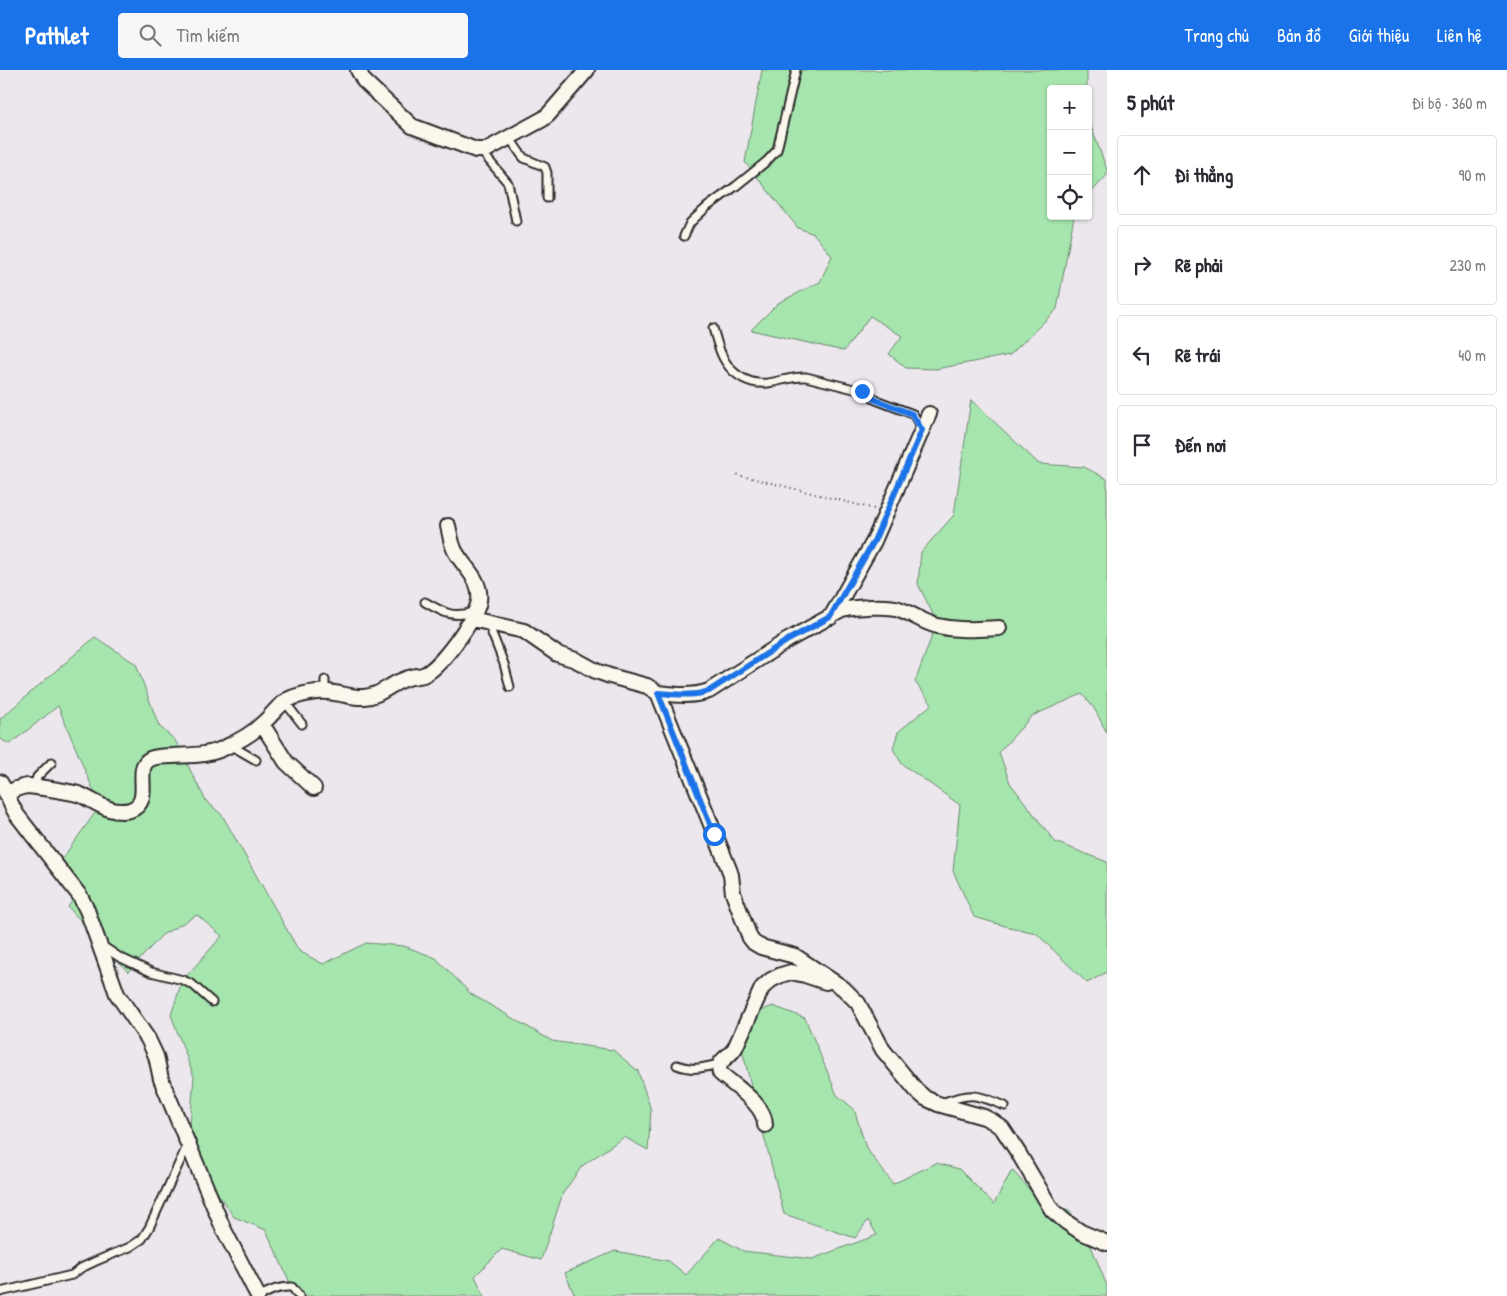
<!DOCTYPE html>
<html lang="vi">
<meta charset="utf-8">
<style>
:root{--surface:#fff;--page:#f7f7f7;--text:#2b2b33;--muted:#7c7c81;--line:#e1e1e2;--accent:#1a73e8}
body{margin:0;font-family:"Patrick Hand",sans-serif;background:var(--page);color:var(--text)}
.controls{position:absolute;right:15px;top:15px;display:grid;overflow:hidden;border-radius:5px;box-shadow:0 1px 4px #0004}
.controls button{width:45px;height:45px;display:grid;place-items:center;padding:0;border:0;border-bottom:1px solid var(--line);background:var(--surface);color:var(--text);font:25px sans-serif}
.stop{position:absolute;width:15px;height:15px;margin:-11px;border:4px solid #1a73e8;border-radius:50%;background:#fff}
.stop.end{background:#1a73e8;border-color:#fff;box-shadow:0 1px 5px #0008}
.list{margin:0;padding:0;list-style:none}
h2{display:flex;justify-content:space-between;align-items:center;height:65px;margin:0;padding:0 20px;font-size:21px}
h2 small{font-size:16px;font-weight:400;color:var(--muted)}
.list li{display:grid;grid-template-columns:32px 1fr auto;gap:15px;align-items:center;box-sizing:border-box;height:80px;margin:0 10px 10px;padding:0 10px;border:1px solid var(--line);border-radius:5px}
.list b{display:block;font-size:19px;white-space:nowrap}
.list em{font-size:16px;font-style:normal;color:var(--muted)}
.icon{flex:none;width:28px;height:28px;fill:none;stroke:currentColor;stroke-width:2;stroke-linecap:round;stroke-linejoin:round}
.map{position:relative;flex:none;width:1107px;height:1226px;overflow:hidden}
header{display:flex;align-items:center;gap:30px;box-sizing:border-box;height:70px;padding:0 25px;background:var(--accent);color:#fff}
header strong{font-size:24px}
nav{display:flex;gap:28px;margin-inline-start:auto;font-size:18px}
.search{width:350px;height:45px;background:var(--page);display:flex;align-items:center;gap:12px;box-sizing:border-box;padding:0 18px;border-radius:5px;color:var(--muted);font-size:19px}
main{display:flex}
aside{flex:1;background:var(--surface)}
.map>svg:first-child{display:block}
.green{fill:#a6e6ae;stroke:#68886c}
.lines{fill:none;stroke-linecap:round;stroke-linejoin:round}
.lane-casing{stroke:#2b2b2b;stroke-width:11}
.street-casing{stroke:#2b2b2b;stroke-width:18}
.path{stroke:#2b2b2b;stroke-width:2;stroke-dasharray:1 4;stroke-linecap:butt}
.lane{stroke:#fbf7ec;stroke-width:7}
.street{stroke:#fbf7ec;stroke-width:14}
.route{stroke:#1a73e8;stroke-width:6}
</style>
<header>
<strong>Pathlet</strong>
<div class="search"><svg class="icon" aria-label="search" viewBox="0 0 24 24"><circle cx="10" cy="10" r="6"/><path d="M15 15l6 6"/></svg>Tìm kiếm</div>
<nav><a>Trang chủ</a><a>Bản đồ</a><a>Giới thiệu</a><a>Liên hệ</a></nav>
</header>
<main>
<div class="map">
<svg width="1107" height="1226" viewBox="0 0 1107 1226">
<rect width="100%" height="100%" fill="#ece6ed"/>
<filter id="ink" filterUnits="userSpaceOnUse"><feTurbulence type="fractalNoise" baseFrequency=".02" numOctaves="2"/><feDisplacementMap in="SourceGraphic" scale="10" xChannelSelector="R" yChannelSelector="G"/><feConvolveMatrix kernelMatrix="1 2 1 2 8 2 1 2 1" color-interpolation-filters="sRGB"/></filter>
<g filter="url(#ink)">
<!-- green -->
<path class="green" d="M 762,0 L 1087,0 L 1087,19 L 1051,19 L 1051,146 L 1074,146 L 1057,239 L 1010,285 L 936,299 L 906,298 L 889,284 L 902,266 L 870,246 L 844,281 L 751,260 L 778,233 L 820,212 L 832,186 L 814,164 L 798,158 L 745,92 Z
M 1088,48 L 1107,100 L 1107,105 L 1088,126 Z
M 971,330 L 1039,394 L 1084,397 L 1107,409 L 1107,663 L 1094,638 L 1082,624 L 1032,646 L 999,682 L 1010,713 L 1055,772 L 1107,792 L 1107,902 L 1087,913 L 1036,863 L 1005,856 L 974,847 L 953,801 L 960,735 L 902,694 L 893,679 L 898,662 L 932,634 L 915,612 L 937,552 L 918,514 L 921,482 L 954,445 Z
M 95,567 L 136,594 L 159,656 L 175,670 L 206,731 L 222,745 L 299,881 L 323,894 L 366,873 L 404,876 L 436,888 L 471,924 L 552,971 L 613,980 L 638,1001 L 651,1040 L 648,1080 L 624,1067 L 582,1096 L 563,1123 L 541,1190 L 502,1179 L 475,1206 L 484,1226 L 296,1226 L 266,1160 L 234,1147 L 188,1080 L 194,1007 L 171,945 L 182,911 L 222,866 L 197,845 L 162,865 L 128,902 L 68,837 L 81,819 L 62,789 L 100,736 L 58,636 L 10,674 L 0,669 L 0,649 Z
M 773,936 L 805,948 L 837,1025 L 854,1039 L 866,1078 L 893,1114 L 936,1093 L 959,1099 L 994,1134 L 1012,1100 L 1038,1129 L 1070,1141 L 1089,1171 L 1107,1216 L 1107,1226 L 575,1226 L 565,1203 L 615,1181 L 669,1191 L 686,1205 L 719,1168 L 743,1181 L 812,1189 L 877,1165 L 868,1150 L 855,1168 L 784,1144 L 740,972 L 732,965 L 745,947 Z"/>
<g class="lines">
<defs>
<path id="lane" d="M 509,67 L 520,83 L 524,88 L 545,97 L 547,103 L 547,128
M 481,81 L 508,113 L 516,151
M 684,166 L 690,153 L 694,149 L 707,137 L 736,116 L 767,91 L 777,80 L 796,0
M 713,258 C 716,268 719,282 725,291 C 734,306 750,315 768,313 C 781,311 793,306 806,307 L 862,321 L 868,323 L 876,330 L 913,344 L 922,359
M 425,532 C 444,543 452,548 474,542
M 488,553 L 504,594 L 510,617
M 325,610 L 325,622
M 285,632 L 302,654
M 230,675 L 256,690
M 34,717 L 37,707 L 52,692
M 101,875 L 119,887 L 151,902 L 183,910 L 193,915 L 212,932
M 677,995 C 693,1001 702,998 719,994
M 941,1033 C 972,1022 975,1024 1005,1036
M 0,1222 L 72,1205 L 81,1198 L 96,1191 L 130,1177 L 142,1169 L 149,1158 L 188,1074
M 260,1226 C 270,1221 280,1216 292,1217 L 299,1226"/>
<path id="street" d="M 358,0 L 364,11 L 412,56 L 476,80 L 486,80 L 543,49 L 548,45 L 587,0
M 831,547 L 874,471 L 929,344
M 472,549 L 524,561 L 557,584 L 576,590 L 596,601 L 610,606 L 647,616 L 658,623 L 729,799 L 731,805 L 733,823 L 750,868 L 754,873 L 761,877 L 795,886 L 843,918 L 858,933 L 883,980 L 916,1020 L 925,1028 L 938,1034 L 984,1047 L 992,1051 L 1002,1058 L 1019,1084 L 1052,1140 L 1066,1152 L 1081,1162 L 1107,1173
M 658,623 C 676,625 692,627 709,621 L 788,570 L 842,540 C 853,537 889,535 899,539 C 913,544 924,553 938,556 C 959,561 978,559 999,558
M 262,654 L 286,692 L 314,718
M 0,712 C 7,723 10,734 17,745 L 80,826 L 87,840 L 117,924 L 148,969 L 156,986 L 161,1009 L 223,1158 L 258,1226
M 7,723 C 14,720 21,716 29,716 C 37,717 73,722 81,725 C 96,732 111,745 130,740 C 155,732 132,698 150,689 C 157,686 166,686 173,686 C 190,685 208,686 224,678 C 237,672 252,664 262,654 C 273,645 279,632 294,627 C 307,623 321,620 334,623 C 344,624 353,628 364,627 C 378,626 386,618 398,612 C 402,610 407,608 412,607 C 415,606 420,606 423,605 C 440,599 476,548 479,531 C 482,509 464,498 455,481 C 451,473 450,464 448,456
M 765,1055 C 765,1034 734,1016 720,1003 C 716,990 729,988 735,978 L 762,918 L 771,910 L 781,905 L 791,902 L 805,905 L 826,912"/>
</defs>
<!-- lane casing -->
<use href="#lane" class="lane-casing"/>
<!-- street casing -->
<use href="#street" class="street-casing"/>
<!-- path -->
<path class="path" d="M 737,405 C 783,415 829,428 875,439"/>
<!-- lane -->
<use href="#lane" class="lane"/>
<!-- street -->
<use href="#street" class="street"/>
</g>
</g>
<g class="lines" filter="url(#ink)">
<!-- route -->
<path class="route" d="M 714,764 L 658,623 C 676,624 692,627 709,621 L 788,570 L 830,547 L 874,471 L 922,360 L 912,344 L 876,330 L 868,324 L 862,321"/>
</g>
</svg>
<div class="controls">
<button>+</button>
<button>−</button>
<button><svg class="icon" aria-label="locate" viewBox="0 0 24 24"><circle cx="12" cy="12" r="6"/><path d="M12 2v4M12 18v4M2 12h4M18 12h4"/></svg></button>
</div>
<div class="stop" style="left:714px;top:764px"></div>
<div class="stop end" style="left:862px;top:321px"></div>
</div>
<aside>
<h2>5 phút<small>Đi bộ · 360 m</small></h2>
<ul class="list">
<li><svg class="icon" aria-label="ahead" viewBox="0 0 24 24"><path d="M12 20V5M6 11l6-6 6 6"/></svg><div><b>Đi thẳng</b></div><em>90 m</em></li>
<li><svg class="icon" aria-label="right" viewBox="0 0 24 24"><path d="M7 20v-9h11M14 6l5 5-5 5"/></svg><div><b>Rẽ phải</b></div><em>230 m</em></li>
<li><svg class="icon" aria-label="left" viewBox="0 0 24 24"><path d="M17 20v-9H6M10 6l-5 5 5 5"/></svg><div><b>Rẽ trái</b></div><em>40 m</em></li>
<li><svg class="icon" aria-label="arrive" viewBox="0 0 24 24"><path d="M6 21V4h12l-3 4 3 4H6"/></svg><div><b>Đến nơi</b></div></li>
</ul>
</aside>
</main>
